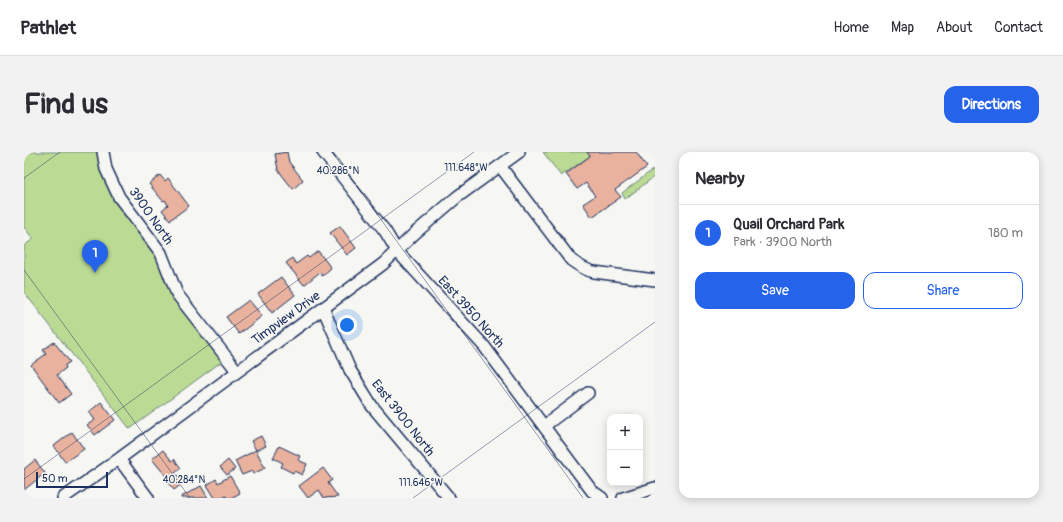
<!DOCTYPE html>
<meta charset="utf-8">
<style>
:root{--surface:#fff;--page:#f2f2f3;--text:#2b2b33;--muted:#7c7c81;--line:#e1e1e2;--accent:#2563eb}
body{margin:0;font-family:Pangolin,sans-serif;background:var(--page);color:var(--text)}
.controls{position:absolute;right:12px;bottom:12px;display:grid;overflow:hidden;border-radius:8px;box-shadow:0 2px 10px #0003}
.controls button{width:36px;height:36px;display:grid;place-items:center;padding:0;border:0;border-bottom:1px solid var(--line);background:var(--surface);color:var(--text);font:20px sans-serif}
.scale{position:absolute;left:12px;bottom:10px;width:72px;box-sizing:border-box;padding-left:4px;border:2px solid #1b2f5e;border-top:0;font-size:11px;line-height:14px;white-space:nowrap;color:#1b2f5e;-webkit-text-stroke:3px #f6f6f2;paint-order:stroke}
.you{position:absolute;left:323px;top:173px;width:14px;height:14px;margin:-10px;border:3px solid #fff;border-radius:50%;background:#1a73e8;box-shadow:0 0 0 6px #1a73e833}
.badge{display:grid;place-items:center;width:26px;height:26px;border-radius:50%;background:var(--accent);color:#fff;font-size:13px;font-weight:700}
.pin{position:absolute;translate:-50% -33px;filter:drop-shadow(0 1px 2px #0008)}
.pin::after{content:'';position:absolute;top:21px;width:14px;height:12px;background:inherit;clip-path:polygon(0 0,100% 0,50% 100%)}
.list{margin:0;padding:0;list-style:none}
h2{display:flex;justify-content:space-between;align-items:center;height:52px;margin:0;padding:0 16px;font-size:17px}
h2 small{font-size:13px;font-weight:400;color:var(--muted)}
.list li{display:grid;grid-template-columns:26px 1fr auto;gap:12px;align-items:center;box-sizing:border-box;height:56px;padding:0 16px;border-top:1px solid var(--line)}
.list b{display:block;font-size:15px;white-space:nowrap}
.list p{margin:0;font-size:13px;white-space:nowrap;color:var(--muted)}
.list em{font-size:13px;font-style:normal;color:var(--muted)}
.actions{display:flex;gap:8px;padding:12px 16px}
.actions a{flex:1;padding:9px 0;border:1px solid var(--accent);border-radius:12px;text-align:center;font-size:14px;color:var(--accent)}
.actions .main{background:var(--accent);color:#fff}
.map{position:relative;flex:none;width:631px;height:346px;overflow:hidden;border-radius:12px}
header{display:flex;align-items:center;gap:24px;box-sizing:border-box;height:56px;padding:0 20px;background:var(--surface);border-bottom:1px solid var(--line)}
header strong{font-size:19px}
nav{display:flex;gap:22px;margin-inline-start:auto;font-size:14px}
.intro{display:flex;align-items:center;justify-content:space-between;box-sizing:border-box;height:96px;padding:0 24px}
h1{margin:0;font-size:28px}
.button{padding:10px 18px;border-radius:12px;background:var(--accent);color:#fff;font-size:14px;font-weight:700}
main{display:flex;gap:24px;padding:0 24px}
aside{flex:1;background:var(--surface);border-radius:12px;box-shadow:0 2px 10px #0003}
.map>svg:first-child{display:block}
.green{fill:#bbdb94;stroke:#6b8579}
.building{fill:#e8b29e;stroke:#1b2f5e}
.lines{fill:none;stroke-linecap:round;stroke-linejoin:round}
.minor-casing{stroke:#1b2f5e;stroke-width:14}
.minor{stroke:#f6f6f2;stroke-width:11}
.ticks{fill:none;stroke:#1b2f5e;stroke-width:1;stroke-opacity:0.45}
.labels{text-anchor:middle;dominant-baseline:central;stroke-width:3;stroke-linejoin:round;paint-order:stroke}
.street-label{font-size:13px;fill:#1b2f5e;stroke:#f6f6f2}
.ticks-label{font-size:10px;text-anchor:middle;fill:#1b2f5e;stroke:#f6f6f2;stroke-width:3;stroke-linejoin:round;paint-order:stroke}
</style>
<header>
<strong>Pathlet</strong>
<nav><a>Home</a><a>Map</a><a>About</a><a>Contact</a></nav>
</header>
<div class="intro"><h1>Find us</h1><a class="button">Directions</a></div>
<main>
<div class="map">
<svg width="631" height="346" viewBox="0 0 631 346">
<rect width="100%" height="100%" fill="#f6f6f2"/>
<filter id="ink" filterUnits="userSpaceOnUse"><feTurbulence type="fractalNoise" baseFrequency=".025" numOctaves="2"/><feDisplacementMap in="SourceGraphic" scale="8" xChannelSelector="R" yChannelSelector="G"/><feConvolveMatrix kernelMatrix="1 2 1 2 8 2 1 2 1" color-interpolation-filters="sRGB"/></filter>
<g filter="url(#ink)">
<!-- green -->
<path class="green" d="M 0,0 L 77,0 L 80,18 L 135,102 L 151,144 L 201,207 L 106,277 L 0,140 L 0,94 L 9,87 L 0,75 Z
M 519,0 L 563,0 L 566,4 L 537,24 Z
M 631,16 L 631,24 L 601,47 L 598,41 Z"/>
<!-- building -->
<path class="building" d="M 263,0 L 265,10 L 279,28 L 269,37 L 254,18 L 251,2 Z
M 563,0 L 612,0 L 623,15 L 591,38 L 597,45 L 568,65 L 559,52 L 571,44 L 562,31 L 553,37 L 542,22 L 566,4 Z
M 136,23 L 141,29 L 144,26 L 165,54 L 146,68 L 138,58 L 144,53 L 141,48 L 139,49 L 125,32 Z
M 316,74 L 332,96 L 323,103 L 306,81 Z
M 294,99 L 307,116 L 298,124 L 296,120 L 280,133 L 262,111 L 268,106 L 272,112 L 283,104 L 285,106 Z
M 257,125 L 271,143 L 248,161 L 234,142 Z
M 225,148 L 238,164 L 215,182 L 202,165 Z
M 30,190 L 46,210 L 41,213 L 42,216 L 33,223 L 47,242 L 35,251 L 7,213 L 22,202 L 19,198 Z
M 77,250 L 91,268 L 71,283 L 63,273 L 71,268 L 65,260 Z
M 48,280 L 60,297 L 41,310 L 30,294 Z
M 237,284 L 242,294 L 232,298 L 227,289 Z
M 255,294 L 276,304 L 274,308 L 283,312 L 278,323 L 270,319 L 269,321 L 257,315 L 259,311 L 249,306 Z
M 139,298 L 148,309 L 150,307 L 157,316 L 150,322 L 152,324 L 153,323 L 159,331 L 150,338 L 144,331 L 146,329 L 128,307 Z
M 232,298 L 241,316 L 229,322 L 228,319 L 218,323 L 211,309 Z
M 11,308 L 21,321 L 0,338 L 0,317 Z
M 204,308 L 211,317 L 203,323 L 196,315 Z
M 299,316 L 308,328 L 304,331 L 314,345 L 300,346 L 295,338 L 284,346 L 275,334 Z
M 206,324 L 216,341 L 207,346 L 203,346 L 202,344 L 198,346 L 191,346 L 183,333 L 192,327 L 194,331 Z
M 177,334 L 184,346 L 157,346 L 157,345 Z"/>
<g class="lines">
<defs>
<path id="minor" d="M 79,0 L 82,17 L 95,45 L 137,101 L 153,142 L 213,219
M 299,0 L 361,79 L 373,99 L 460,194 L 568,339 L 578,346
M 476,14 L 547,108 C 555,114 561,118 570,120 L 631,128
M 299,156 L 326,218 L 348,254 L 425,346
M 520,274 L 564,241
M 95,307 L 124,346
M 39,346 L 95,307 L 359,112 L 390,82 L 433,45 L 495,0
M 599,346 L 631,336"/>
</defs>
<!-- minor casing -->
<use href="#minor" class="minor-casing"/>
<!-- minor -->
<use href="#minor" class="minor"/>
</g>
</g>
<!-- ticks -->
<path class="ticks" d="M 308,0 L 559,346M 0,26 L 36,0M 0,118 L 166,346M 0,327 L 450,0M 389,346 L 631,170"/>
<g class="labels">
<!-- street labels -->
<g class="street-label">
<text transform="translate(127 64) rotate(55)">3900 North</text>
<text transform="translate(447 160) rotate(48)">East 3950 North</text>
<text transform="translate(262 166) rotate(-36)">Timpview Drive</text>
<text transform="translate(379 266) rotate(52)">East 3900 North</text>
</g>
</g>
<g class="ticks-label">
<text x="442" y="19">111.648°W</text>
<text x="314" y="22">40.286°N</text>
<text x="160" y="331">40.284°N</text>
<text x="397" y="334">111.646°W</text>
</g>
</svg>
<div class="controls">
<button>+</button>
<button>−</button>
</div>
<div class="scale">50 m</div>
<div class="you"></div>
<div class="pin badge" style="left:71px;top:121px">1</div>
</div>
<aside>
<h2>Nearby<small></small></h2>
<ul class="list">
<li><span class="badge">1</span><div><b>Quail Orchard Park</b><p>Park · 3900 North</p></div><em>180 m</em></li>
</ul>
<div class="actions"><a class="main">Save</a><a>Share</a></div>
</aside>
</main>
